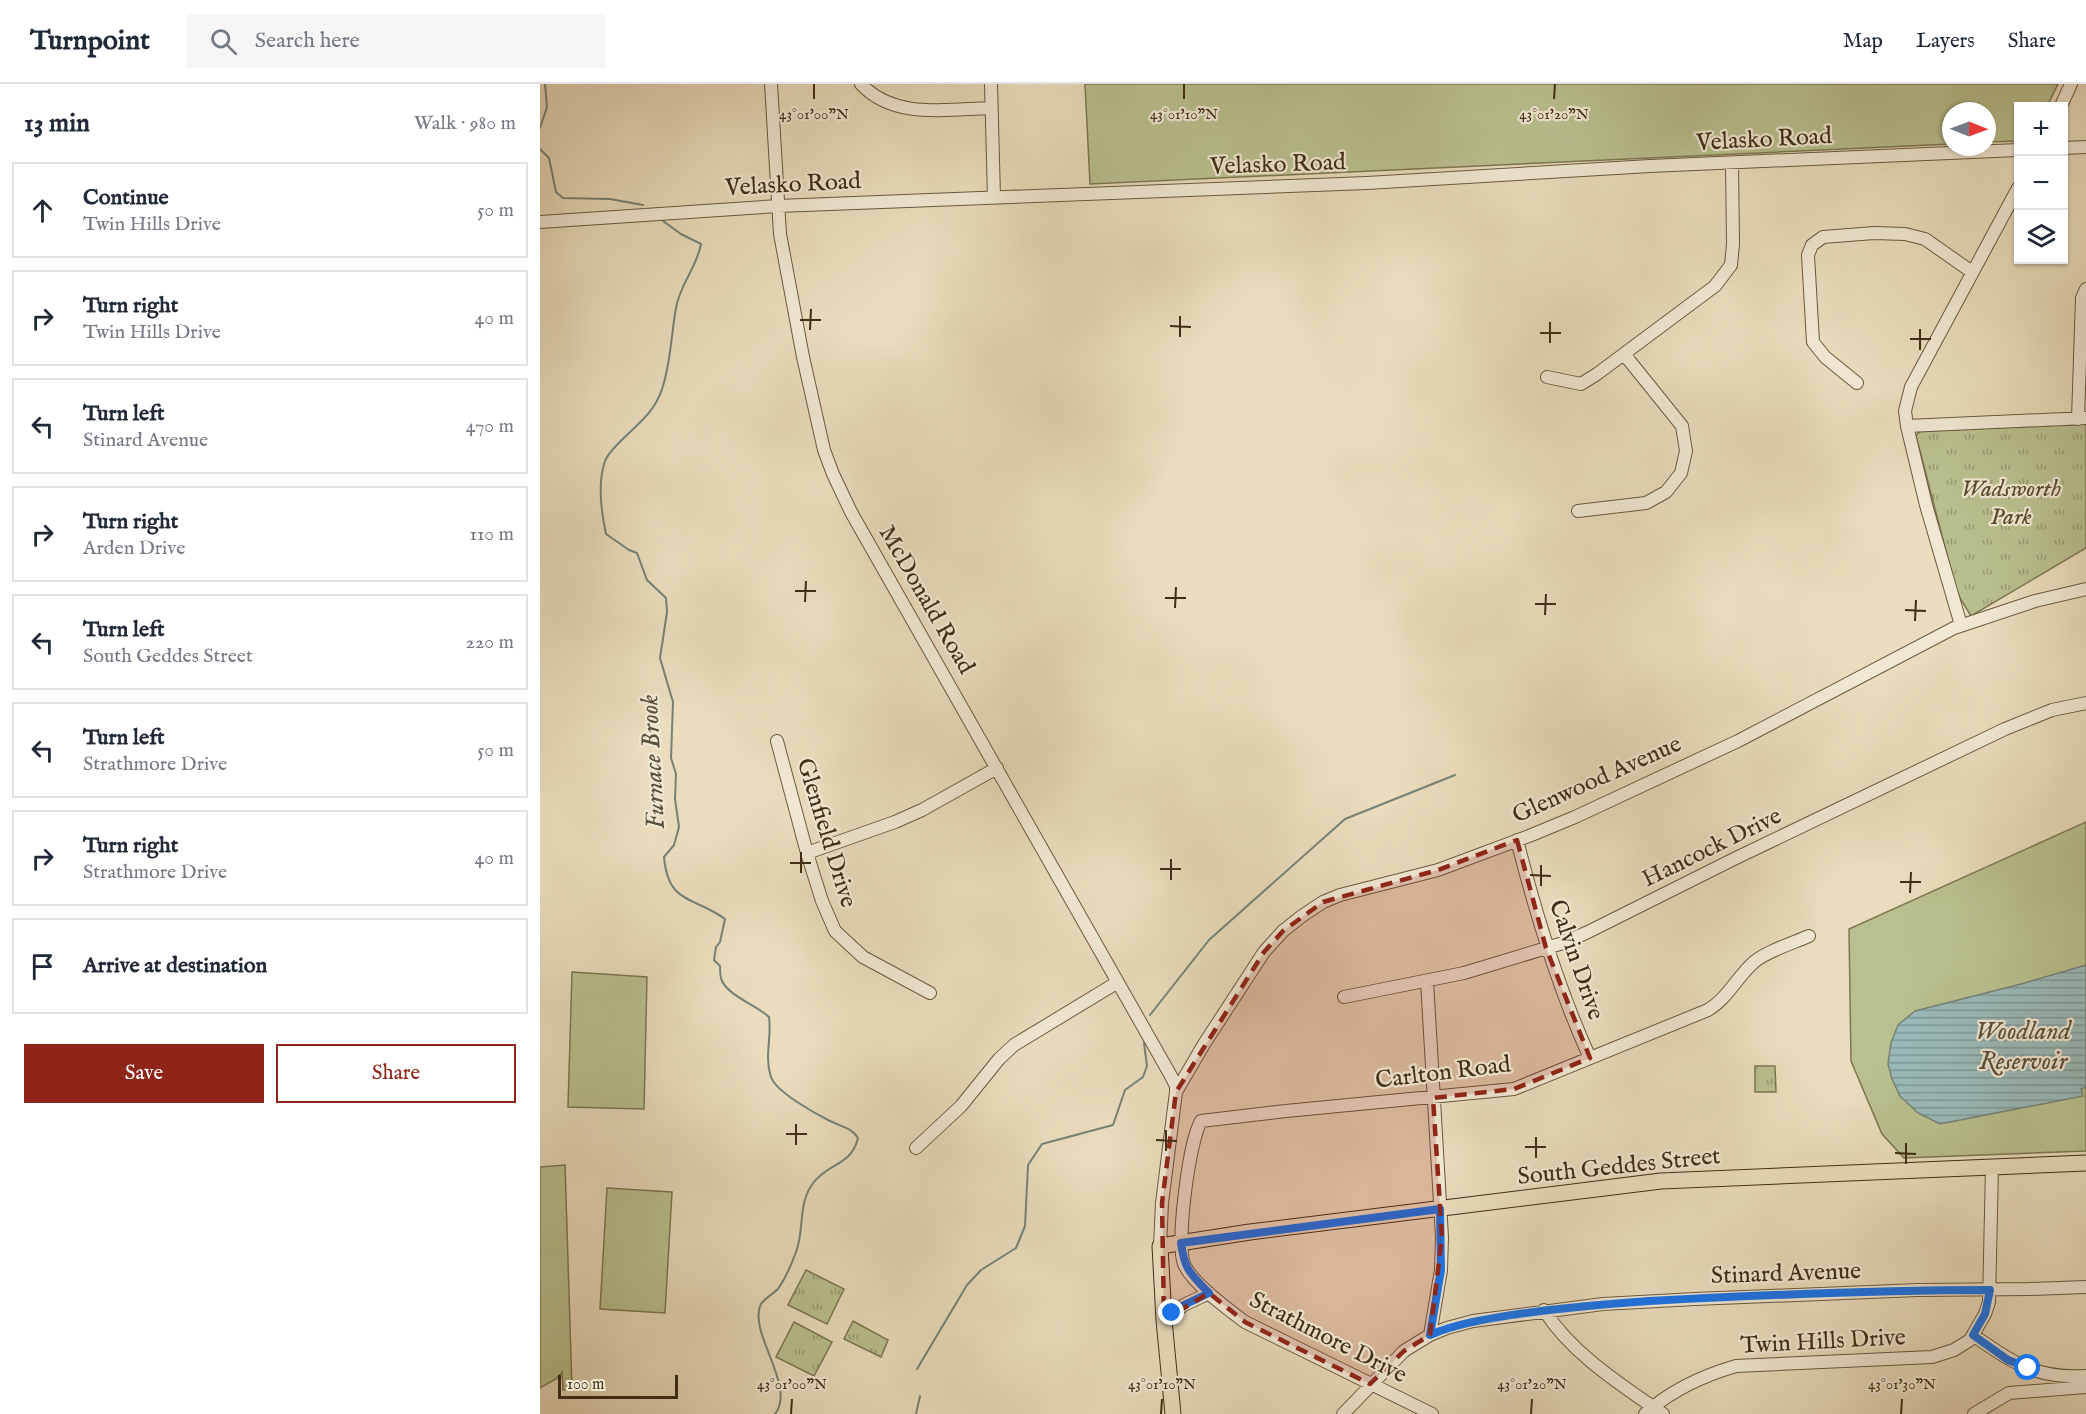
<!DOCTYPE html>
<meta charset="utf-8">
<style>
:root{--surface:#fff;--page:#f6f6f7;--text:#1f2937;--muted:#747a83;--line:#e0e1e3;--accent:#8f2418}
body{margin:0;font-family:"IM FELL English",serif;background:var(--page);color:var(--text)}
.controls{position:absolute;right:18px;top:18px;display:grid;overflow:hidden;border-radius:0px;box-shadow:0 2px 4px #0004}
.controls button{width:54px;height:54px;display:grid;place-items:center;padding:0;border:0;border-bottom:2px solid var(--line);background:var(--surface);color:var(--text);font:30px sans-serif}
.compass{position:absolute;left:1402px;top:18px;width:54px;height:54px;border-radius:50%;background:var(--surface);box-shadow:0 2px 4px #0004;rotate:91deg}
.scale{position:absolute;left:18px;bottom:15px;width:120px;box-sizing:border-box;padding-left:6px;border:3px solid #412d14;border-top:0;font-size:16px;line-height:21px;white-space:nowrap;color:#412d14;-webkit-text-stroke:4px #f1e8d4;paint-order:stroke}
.stop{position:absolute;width:18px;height:18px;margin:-14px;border:4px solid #1a73e8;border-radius:50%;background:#fff}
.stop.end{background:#1a73e8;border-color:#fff;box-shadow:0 2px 6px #0008}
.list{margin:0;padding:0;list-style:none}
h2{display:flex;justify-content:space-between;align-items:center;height:78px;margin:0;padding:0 24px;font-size:26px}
h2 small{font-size:20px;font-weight:400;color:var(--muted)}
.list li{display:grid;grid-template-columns:39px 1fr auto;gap:18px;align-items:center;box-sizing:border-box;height:96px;margin:0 12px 12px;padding:0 12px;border:2px solid var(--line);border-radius:0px}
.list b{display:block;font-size:22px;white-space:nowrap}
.list p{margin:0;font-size:20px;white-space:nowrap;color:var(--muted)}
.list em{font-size:20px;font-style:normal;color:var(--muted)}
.actions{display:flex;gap:12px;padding:18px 24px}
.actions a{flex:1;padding:14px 0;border:2px solid var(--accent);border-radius:0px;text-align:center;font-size:21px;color:var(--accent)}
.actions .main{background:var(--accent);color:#fff}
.icon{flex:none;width:33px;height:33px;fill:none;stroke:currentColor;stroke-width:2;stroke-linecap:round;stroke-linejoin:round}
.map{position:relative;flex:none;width:1546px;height:1330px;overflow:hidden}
header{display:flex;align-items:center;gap:36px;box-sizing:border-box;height:84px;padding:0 30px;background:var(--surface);border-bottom:2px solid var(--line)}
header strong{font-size:28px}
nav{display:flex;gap:33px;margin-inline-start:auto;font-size:21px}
.search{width:420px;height:54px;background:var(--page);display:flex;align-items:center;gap:15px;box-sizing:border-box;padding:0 21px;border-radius:0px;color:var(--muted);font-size:22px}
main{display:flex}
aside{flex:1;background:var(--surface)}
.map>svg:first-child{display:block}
.grass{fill:#b9c08f;stroke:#7d7652;stroke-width:1.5}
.park{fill:url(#park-tufts);stroke:#7d7652;stroke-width:1.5}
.water{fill:url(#water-rules);stroke:#768277;stroke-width:1.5}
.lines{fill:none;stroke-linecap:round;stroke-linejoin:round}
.stream{stroke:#768277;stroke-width:2}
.minor-casing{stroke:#6b593e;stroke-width:14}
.major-casing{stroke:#412d14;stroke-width:17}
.minor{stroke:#f1e8d4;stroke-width:12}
.major{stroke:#eadcbd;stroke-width:15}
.route{stroke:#1a73e8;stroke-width:8}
.marked{fill:#8f2418;fill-opacity:0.2;stroke:#8f2418;stroke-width:4.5;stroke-dasharray:12 8;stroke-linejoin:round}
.ticks{fill:none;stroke:#412d14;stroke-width:2}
.labels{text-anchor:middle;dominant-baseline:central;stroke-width:4.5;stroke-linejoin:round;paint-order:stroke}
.street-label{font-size:24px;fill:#412d14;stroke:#f1e8d4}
.park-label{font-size:24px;font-style:italic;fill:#594a2d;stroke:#f1e8d4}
.water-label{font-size:26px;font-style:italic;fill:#57503d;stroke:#f1e8d4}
.ticks-label{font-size:15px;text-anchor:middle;fill:#412d14;stroke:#f1e8d4;stroke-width:4.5;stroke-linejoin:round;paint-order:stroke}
</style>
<header>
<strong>Turnpoint</strong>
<div class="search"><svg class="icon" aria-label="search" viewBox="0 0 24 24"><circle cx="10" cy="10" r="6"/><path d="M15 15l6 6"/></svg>Search here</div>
<nav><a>Map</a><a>Layers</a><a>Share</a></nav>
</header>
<main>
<aside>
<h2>13 min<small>Walk · 980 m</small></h2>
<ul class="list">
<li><svg class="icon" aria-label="ahead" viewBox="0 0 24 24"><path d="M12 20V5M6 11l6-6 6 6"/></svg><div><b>Continue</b><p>Twin Hills Drive</p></div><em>50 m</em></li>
<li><svg class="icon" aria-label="right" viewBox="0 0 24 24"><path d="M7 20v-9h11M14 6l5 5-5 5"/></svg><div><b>Turn right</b><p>Twin Hills Drive</p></div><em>40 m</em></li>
<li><svg class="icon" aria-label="left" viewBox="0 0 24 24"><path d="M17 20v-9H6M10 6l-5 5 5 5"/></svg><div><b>Turn left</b><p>Stinard Avenue</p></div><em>470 m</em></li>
<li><svg class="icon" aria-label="right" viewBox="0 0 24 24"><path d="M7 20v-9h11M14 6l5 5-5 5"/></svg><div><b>Turn right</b><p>Arden Drive</p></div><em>110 m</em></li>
<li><svg class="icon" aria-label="left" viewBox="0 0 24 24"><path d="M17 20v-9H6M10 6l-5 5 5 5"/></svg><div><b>Turn left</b><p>South Geddes Street</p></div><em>220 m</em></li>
<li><svg class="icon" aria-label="left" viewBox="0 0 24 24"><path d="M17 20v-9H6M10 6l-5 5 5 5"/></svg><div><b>Turn left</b><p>Strathmore Drive</p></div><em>50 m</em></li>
<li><svg class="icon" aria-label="right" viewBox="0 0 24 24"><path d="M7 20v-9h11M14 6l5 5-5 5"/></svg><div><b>Turn right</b><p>Strathmore Drive</p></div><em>40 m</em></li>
<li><svg class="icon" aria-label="arrive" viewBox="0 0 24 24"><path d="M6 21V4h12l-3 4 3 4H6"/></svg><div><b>Arrive at destination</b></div></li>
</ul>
<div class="actions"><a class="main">Save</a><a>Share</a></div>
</aside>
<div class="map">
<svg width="1546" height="1330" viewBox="0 0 1546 1330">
<defs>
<pattern id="park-tufts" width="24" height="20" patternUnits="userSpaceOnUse" patternTransform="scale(1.5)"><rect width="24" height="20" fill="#b9c08f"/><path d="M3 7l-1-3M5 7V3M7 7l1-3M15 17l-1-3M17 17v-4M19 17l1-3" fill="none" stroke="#989c74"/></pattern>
<pattern id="water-rules" width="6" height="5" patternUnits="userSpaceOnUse" patternTransform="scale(1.5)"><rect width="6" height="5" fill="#9abab9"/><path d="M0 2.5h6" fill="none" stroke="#7f9895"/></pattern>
</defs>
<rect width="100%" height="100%" fill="#eadcbd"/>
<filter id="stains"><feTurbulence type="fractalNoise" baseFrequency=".00333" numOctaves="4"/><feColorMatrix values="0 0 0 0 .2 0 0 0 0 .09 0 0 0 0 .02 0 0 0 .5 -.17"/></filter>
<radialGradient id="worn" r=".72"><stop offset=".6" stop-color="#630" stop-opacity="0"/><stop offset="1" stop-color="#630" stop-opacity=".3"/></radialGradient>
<!-- grass -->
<path class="grass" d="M 545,0 L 1518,0 L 1507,22 L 1478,22 L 1478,57 L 1447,58 L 1447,27 L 1411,27 L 1411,60 L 550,100 Z
M 1546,738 L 1546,1067 L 1364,1074 L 1342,1050 L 1311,977 L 1309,845 Z
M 32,888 L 107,893 L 104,1025 L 28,1023 Z
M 25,1081 L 32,1305 L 23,1306 L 22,1288 L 16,1295 L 0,1304 L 0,1083 Z
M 67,1104 L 132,1108 L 125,1229 L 60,1225 Z"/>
<!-- park -->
<path class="park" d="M 1546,340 L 1546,464 L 1431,532 L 1417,509 L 1376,352 L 1380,347 Z
M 1215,982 L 1235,982 L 1236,1008 L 1215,1008 Z
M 266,1186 L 304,1205 L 287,1240 L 248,1221 Z
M 313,1237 L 348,1256 L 341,1273 L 304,1255 Z
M 254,1238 L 292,1258 L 274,1292 L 236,1273 Z"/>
<!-- water -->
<path class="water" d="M 1546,881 L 1546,1003 L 1541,1005 L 1543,1012 L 1400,1040 L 1378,1029 L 1360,1012 L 1352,995 L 1348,980 L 1351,959 L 1358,941 L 1375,927 L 1481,900 Z"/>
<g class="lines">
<!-- stream -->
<path class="stream" d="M 0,44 L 7,23 L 5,0
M 0,65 L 9,74 L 16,108 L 23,114 L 70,115 L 103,121
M 123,137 L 141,150 L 161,160 C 157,183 140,200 136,224 C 131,251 131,279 122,305 C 116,324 103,336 89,349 C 82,356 69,367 65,377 C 57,400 61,427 66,450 L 89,466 L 97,469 L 107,496 L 126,514 L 127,528 L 120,574 L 133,618 L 131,674 L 136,690 L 135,715 L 139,743 L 134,761 L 124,773 C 128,821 154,812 185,835 L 180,858 L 176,863 L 174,876 L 180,882 C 180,887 180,893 182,897 C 189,912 216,921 229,933 C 232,953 224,973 231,993 C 236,1008 276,1030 290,1037 C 300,1042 312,1044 318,1054 C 311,1082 290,1078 274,1098 C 257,1119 265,1145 256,1168 C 252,1179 245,1195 238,1205 C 233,1210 225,1214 221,1220 C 207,1248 257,1302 235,1330
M 610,931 L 669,856 L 805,735 L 915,691
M 377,1285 L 427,1201 L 441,1186 L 476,1164 L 485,1142 L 488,1081 L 502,1060 L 573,1041 L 585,1006 L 603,993 L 607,982 L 604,959
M 376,1330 L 380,1312"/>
<defs>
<path id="minor" d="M 231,0 L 240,150 L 263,273 L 284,366 L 293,390 L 311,428 L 631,992 L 636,1002 L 636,1008
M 321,0 C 354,36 408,25 451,24
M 451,0 L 454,113
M 1521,22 L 1531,0
M 1524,64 L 1546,63
M 0,138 L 238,122 L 827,99 L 1110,82 L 1478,66
M 1007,293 L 1041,300 L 1057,290 L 1175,202 L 1191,181 L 1193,160 L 1192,79
M 1317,299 L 1285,273 L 1273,258 L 1268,171 L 1272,161 L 1283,153 L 1334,149 L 1365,150 L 1385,155 L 1432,188
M 1538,335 L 1542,214 L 1546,205
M 1367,342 L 1546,334
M 1038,427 L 1106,419 L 1126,408 L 1141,389 L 1146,367 L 1142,342 L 1084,270
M 1421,541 L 1386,421 L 1367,342 L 1365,327 L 1371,303 L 1478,104
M 237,657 L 267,769 L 282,817 L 295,847 L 323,873 L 390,909
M 977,756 C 996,831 1018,904 1050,974
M 267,769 L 355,738 L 382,726 L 457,684
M 887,897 L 902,1153 L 901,1186 L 890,1251
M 804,913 L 924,889 L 1023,859 L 1048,848 L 1196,774 L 1465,645 L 1512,626 L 1546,619
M 376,1064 L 421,1022 L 459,975 L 474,961 L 578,898
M 620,1162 L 622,1119 L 636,1008 L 664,960 L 724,868 L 743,847 L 762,832 L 783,818 L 800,811 L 898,786 L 989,752 L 1035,733 L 1198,657 L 1414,544 L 1495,517 L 1546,505
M 1004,1226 C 1032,1270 1080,1300 1123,1330
M 624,1236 L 644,1221 L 669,1209
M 1433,1251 C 1473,1279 1496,1295 1546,1292
M 803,1330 L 864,1267 L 890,1251 L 907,1244 L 933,1237 L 1063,1220 L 1155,1215 L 1378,1206 L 1490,1205 L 1546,1203
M 892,1330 L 705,1238 C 688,1225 652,1199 644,1180 C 636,1158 649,1058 661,1037 L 746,1027 L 974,1005 L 1168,926 C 1187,915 1197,893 1214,878 C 1227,867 1253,859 1269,852
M 1105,1330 C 1131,1306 1162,1292 1196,1282 L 1392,1273 L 1414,1266 L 1430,1256 L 1445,1230 L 1449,1218 L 1452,1083
M 1434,1330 L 1469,1309 L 1546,1303"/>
<path id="major" d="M 633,1330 L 624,1236 L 620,1162 L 710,1148 L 1121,1097 L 1546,1079"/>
</defs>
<!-- minor casing -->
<use href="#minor" class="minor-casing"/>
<!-- major casing -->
<use href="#major" class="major-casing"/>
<!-- minor -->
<use href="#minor" class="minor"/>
<!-- major -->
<use href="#major" class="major"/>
</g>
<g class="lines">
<!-- route -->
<path class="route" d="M 632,1229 L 644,1221 L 669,1209 C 650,1189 645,1187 641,1159 L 900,1125 L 901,1186 L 890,1251 C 919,1239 947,1235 978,1230 C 1022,1224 1065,1220 1109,1217 C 1222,1211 1336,1206 1450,1206 L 1445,1230 L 1433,1251 L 1468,1276 L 1488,1284"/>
</g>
<!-- marked area -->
<path class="marked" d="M 977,756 L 1006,864 L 1050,974 L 974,1005 L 893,1014 L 902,1153 L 890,1251 L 864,1267 L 830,1300 L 705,1238 L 669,1209 L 624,1236 L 622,1119 L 636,1008 L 724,868 L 743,847 L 783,818 L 898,786 Z"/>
<!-- ticks -->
<path class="ticks" d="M 274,15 L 274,0M 644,15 L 644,0M 1014,15 L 1015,0M 260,236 L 281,236M 630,242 L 651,243M 270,246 L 271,225M 1000,249 L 1021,249M 640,253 L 640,232M 1370,255 L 1391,255M 1010,259 L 1010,238M 1380,266 L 1380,245M 255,507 L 276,507M 625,514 L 646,514M 265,518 L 266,497M 995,520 L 1016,520M 635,524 L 636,503M 1365,526 L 1386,527M 1005,531 L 1006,510M 1375,537 L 1376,516M 250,779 L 271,779M 620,785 L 641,785M 261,789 L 261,768M 990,791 L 1011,792M 631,796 L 631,775M 1360,798 L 1381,798M 1001,802 L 1001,781M 1370,809 L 1371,788M 246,1050 L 267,1050M 616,1056 L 637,1057M 256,1061 L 256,1040M 985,1063 L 1006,1063M 626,1067 L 626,1046M 1355,1069 L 1376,1070M 996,1074 L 996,1053M 1366,1080 L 1366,1059M 251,1330 L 252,1315M 621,1330 L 622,1315M 991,1330 L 992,1315M 1361,1330 L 1362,1315"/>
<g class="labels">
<!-- street labels -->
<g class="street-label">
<text transform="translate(1224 56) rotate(-3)">Velasko Road</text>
<text transform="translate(738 81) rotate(-2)">Velasko Road</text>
<text transform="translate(253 101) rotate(-3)">Velasko Road</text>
<text transform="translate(386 516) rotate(60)">McDonald Road</text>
<text transform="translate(1057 696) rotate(-24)">Glenwood Avenue</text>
<text transform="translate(286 749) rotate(73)">Glenfield Drive</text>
<text transform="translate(1172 764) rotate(-26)">Hancock Drive</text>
<text transform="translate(1036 876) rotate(71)">Calvin Drive</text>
<text transform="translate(903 989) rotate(-7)">Carlton Road</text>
<text transform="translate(1079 1083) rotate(-6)">South Geddes Street</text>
<text transform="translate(1246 1190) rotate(-2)">Stinard Avenue</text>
<text transform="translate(788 1254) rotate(27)">Strathmore Drive</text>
<text transform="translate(1283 1258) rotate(-3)">Twin Hills Drive</text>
</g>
<!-- park labels -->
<g class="park-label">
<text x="1471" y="405">Wadsworth<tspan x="1471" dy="28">Park</tspan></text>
</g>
<!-- water labels -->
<g class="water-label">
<text transform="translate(113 678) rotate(-93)">Furnace Brook</text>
<text x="1483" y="947">Woodland<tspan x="1483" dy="30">Reservoir</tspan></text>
</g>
</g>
<g class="ticks-label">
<text x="274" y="35">43°01'00"N</text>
<text x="644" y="35">43°01'10"N</text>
<text x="1014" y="35">43°01'20"N</text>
<text x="252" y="1305">43°01'00"N</text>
<text x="622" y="1305">43°01'10"N</text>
<text x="992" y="1305">43°01'20"N</text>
<text x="1362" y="1305">43°01'30"N</text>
</g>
<rect width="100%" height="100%" filter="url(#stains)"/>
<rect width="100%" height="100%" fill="url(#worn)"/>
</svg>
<div class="controls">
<button>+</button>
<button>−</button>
<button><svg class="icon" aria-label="layers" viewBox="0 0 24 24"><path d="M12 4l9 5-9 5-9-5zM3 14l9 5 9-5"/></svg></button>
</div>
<svg class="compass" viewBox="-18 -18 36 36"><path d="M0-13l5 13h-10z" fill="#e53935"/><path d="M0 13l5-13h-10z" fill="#747a83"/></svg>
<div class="scale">100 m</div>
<div class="stop" style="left:1488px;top:1284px"></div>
<div class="stop end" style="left:632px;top:1229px"></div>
</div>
</main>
